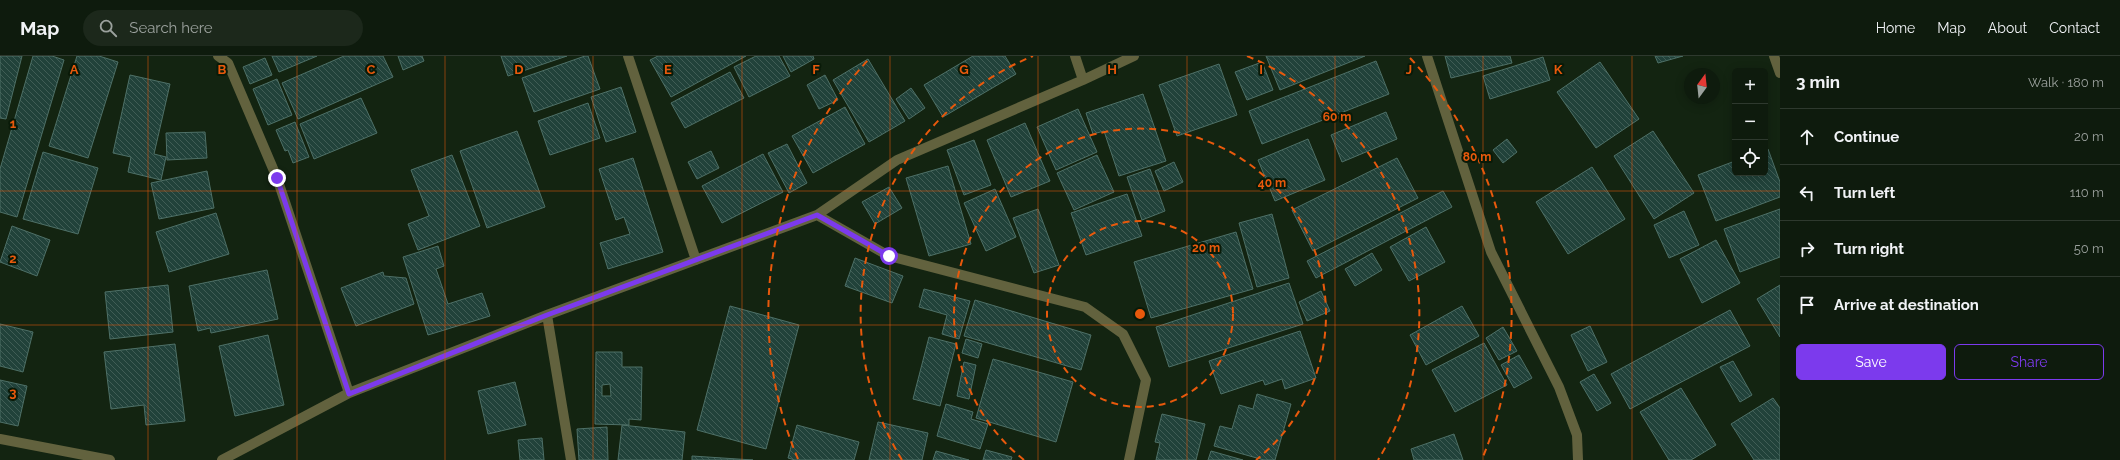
<!DOCTYPE html>
<meta charset="utf-8">
<style>
:root{--surface:#0e1b0d;--page:#1c281b;--text:#f1f3f6;--muted:#9ba19d;--line:#2e392e;--accent:#7c3aed}
body{margin:0;font-family:Raleway,sans-serif;background:var(--page);color:var(--text)}
.controls{position:absolute;right:12px;top:12px;display:grid;overflow:hidden;border-radius:6px;box-shadow:0 2px 10px #0003}
.controls button{width:36px;height:36px;display:grid;place-items:center;padding:0;border:0;border-bottom:1px solid var(--line);background:var(--surface);color:var(--text);font:20px sans-serif}
.compass{position:absolute;left:1684px;top:12px;width:36px;height:36px;border-radius:50%;background:var(--surface);box-shadow:0 2px 10px #0003;rotate:15deg}
.stop{position:absolute;width:12px;height:12px;margin:-9px;border:3px solid #7c3aed;border-radius:50%;background:#fff}
.stop.end{background:#7c3aed;border-color:#fff;box-shadow:0 1px 4px #0008}
.list{margin:0;padding:0;list-style:none}
h2{display:flex;justify-content:space-between;align-items:center;height:52px;margin:0;padding:0 16px;font-size:17px}
h2 small{font-size:13px;font-weight:400;color:var(--muted)}
.list li{display:grid;grid-template-columns:26px 1fr auto;gap:12px;align-items:center;box-sizing:border-box;height:56px;padding:0 16px;border-top:1px solid var(--line)}
.list b{display:block;font-size:15px;white-space:nowrap}
.list em{font-size:13px;font-style:normal;color:var(--muted)}
.actions{display:flex;gap:8px;padding:12px 16px}
.actions a{flex:1;padding:9px 0;border:1px solid var(--accent);border-radius:6px;text-align:center;font-size:14px;color:var(--accent)}
.actions .main{background:var(--accent);color:#fff}
.icon{flex:none;width:22px;height:22px;fill:none;stroke:currentColor;stroke-width:2;stroke-linecap:round;stroke-linejoin:round}
.map{position:relative;flex:none;width:1780px;height:404px;overflow:hidden}
header{display:flex;align-items:center;gap:24px;box-sizing:border-box;height:56px;padding:0 20px;background:var(--surface);border-bottom:1px solid var(--line)}
header strong{font-size:19px}
nav{display:flex;gap:22px;margin-inline-start:auto;font-size:14px}
.search{width:280px;height:36px;background:var(--page);display:flex;align-items:center;gap:10px;box-sizing:border-box;padding:0 14px;border-radius:22px;color:var(--muted);font-size:15px}
main{display:flex}
aside{flex:1;background:var(--surface)}
.map>svg:first-child{display:block}
.building{fill:url(#building-back-hatch);stroke:#4e7067;fill-rule:evenodd}
.lines{fill:none;stroke-linecap:round;stroke-linejoin:round}
.minor{stroke:#62623e;stroke-width:10}
.route{stroke:#7c3aed;stroke-width:5}
.grid{fill:none;stroke:#e8590c;stroke-width:1;stroke-opacity:0.55}
.ring{fill:none;stroke:#e8590c;stroke-width:2;stroke-dasharray:7 5}
.grid-label{font-size:13px;text-anchor:middle;font-weight:bold;fill:#e8590c;stroke:#091a08;stroke-width:4;stroke-linejoin:round;paint-order:stroke}
.centre{fill:#e8590c;stroke:#091a08;stroke-width:2}
.ring-label{font-size:12px;text-anchor:middle;font-weight:bold;fill:#e8590c;stroke:#091a08;stroke-width:4;stroke-linejoin:round;paint-order:stroke}
</style>
<header>
<strong>Map</strong>
<div class="search"><svg class="icon" aria-label="search" viewBox="0 0 24 24"><circle cx="10" cy="10" r="6"/><path d="M15 15l6 6"/></svg>Search here</div>
<nav><a>Home</a><a>Map</a><a>About</a><a>Contact</a></nav>
</header>
<main>
<div class="map">
<svg width="1780" height="404" viewBox="0 0 1780 404">
<defs>
<pattern id="building-back-hatch" width="6" height="6" patternUnits="userSpaceOnUse"><rect width="6" height="6" fill="#21423a"/><path d="M-1 5l2 2M0 0l6 6M5-1l2 2" fill="none" stroke="#405d55"/></pattern>
</defs>
<rect width="100%" height="100%" fill="#132411"/>
<!-- building -->
<path class="building" d="M 0,0 L 22,0 L 6,63 L 0,62 Z
M 33,0 L 52,0 L 64,4 L 17,161 L 0,156 L 0,113 Z
M 77,0 L 99,0 L 118,6 L 88,102 L 49,90 Z
M 272,0 L 317,0 L 279,16 Z
M 344,0 L 383,0 L 393,21 L 298,63 L 282,27 Z
M 398,0 L 422,0 L 424,5 L 403,14 Z
M 501,0 L 567,0 L 508,20 Z
M 585,0 L 588,0 L 600,33 L 534,56 L 522,22 Z
M 658,0 L 746,0 L 671,41 L 650,4 Z
M 756,0 L 779,0 L 790,20 L 749,41 L 734,11 Z
M 783,0 L 813,0 L 814,3 L 791,16 Z
M 973,0 L 1005,0 L 1016,18 L 943,61 L 924,29 Z
M 1266,0 L 1365,0 L 1280,34 Z
M 1445,0 L 1510,0 L 1512,7 L 1451,22 Z
M 1655,0 L 1683,0 L 1658,7 Z
M 1543,1 L 1550,24 L 1490,43 L 1483,20 Z
M 265,2 L 272,19 L 250,28 L 243,11 Z
M 868,3 L 905,65 L 869,86 L 833,24 Z
M 1376,5 L 1389,38 L 1262,88 L 1249,55 Z
M 1262,6 L 1273,34 L 1247,44 L 1235,16 Z
M 1600,6 L 1639,63 L 1596,92 L 1557,36 Z
M 1219,8 L 1237,59 L 1177,80 L 1159,29 Z
M 730,16 L 744,42 L 685,72 L 671,47 Z
M 130,19 L 170,28 L 154,98 L 166,101 L 161,124 L 128,116 L 131,101 L 113,97 Z
M 825,19 L 838,44 L 819,53 L 807,29 Z
M 277,23 L 292,59 L 268,69 L 253,33 Z
M 621,31 L 636,76 L 606,86 L 591,41 Z
M 911,32 L 925,52 L 909,63 L 896,43 Z
M 1143,38 L 1166,105 L 1119,120 L 1104,75 L 1093,78 L 1086,57 Z
M 361,42 L 377,77 L 314,103 L 300,68 Z
M 588,47 L 600,82 L 550,99 L 538,65 Z
M 845,51 L 865,88 L 813,117 L 792,80 Z
M 1078,53 L 1097,96 L 1056,114 L 1037,71 Z
M 1386,56 L 1397,83 L 1342,106 L 1331,79 Z
M 295,66 L 309,101 L 293,107 L 288,94 L 285,95 L 276,74 Z
M 1025,67 L 1050,125 L 1011,141 L 987,84 Z
M 517,75 L 545,151 L 487,172 L 460,95 Z
M 1653,75 L 1694,137 L 1654,163 L 1614,100 Z
M 205,76 L 207,102 L 167,104 L 166,77 Z
M 1308,83 L 1325,124 L 1275,145 L 1258,104 Z
M 1507,83 L 1517,96 L 1503,107 L 1493,94 Z
M 974,84 L 991,129 L 964,139 L 947,94 Z
M 787,88 L 807,127 L 789,137 L 768,97 Z
M 1768,93 L 1780,126 L 1780,141 L 1716,165 L 1698,119 L 1735,105 L 1735,117 L 1765,117 L 1765,94 Z
M 711,95 L 719,112 L 697,123 L 688,106 Z
M 43,96 L 98,112 L 78,178 L 23,163 Z
M 763,98 L 783,136 L 722,167 L 702,130 Z
M 452,99 L 480,170 L 418,194 L 408,168 L 429,160 L 411,114 Z
M 1097,99 L 1114,136 L 1074,154 L 1057,117 Z
M 633,102 L 663,196 L 608,213 L 600,187 L 630,178 L 624,161 L 616,164 L 599,113 Z
M 1397,102 L 1418,142 L 1313,195 L 1292,154 Z
M 1174,106 L 1183,126 L 1164,135 L 1155,115 Z
M 948,110 L 971,188 L 929,200 L 906,122 Z
M 1592,111 L 1625,163 L 1568,198 L 1536,146 Z
M 1150,113 L 1165,155 L 1142,164 L 1127,121 Z
M 207,115 L 214,152 L 159,163 L 151,127 Z
M 889,131 L 902,152 L 875,168 L 862,146 Z
M 995,133 L 1016,181 L 986,195 L 964,147 Z
M 1443,135 L 1452,151 L 1316,222 L 1307,205 Z
M 1127,138 L 1142,180 L 1086,199 L 1071,157 Z
M 1038,153 L 1059,209 L 1034,217 L 1013,162 Z
M 1780,153 L 1780,201 L 1740,216 L 1724,173 Z
M 1684,155 L 1699,189 L 1669,202 L 1654,169 Z
M 216,157 L 229,198 L 169,216 L 156,176 Z
M 1272,158 L 1289,222 L 1257,231 L 1239,167 Z
M 12,170 L 50,184 L 37,220 L 0,206 Z
M 1426,171 L 1445,206 L 1409,225 L 1390,191 Z
M 1236,176 L 1253,233 L 1151,262 L 1134,206 Z
M 1716,184 L 1740,227 L 1702,247 L 1680,203 Z
M 438,190 L 444,210 L 436,213 L 448,248 L 482,237 L 490,260 L 428,279 L 403,201 Z
M 1372,197 L 1382,214 L 1355,230 L 1345,213 Z
M 855,202 L 903,220 L 892,247 L 845,230 Z
M 267,214 L 278,263 L 211,277 L 210,272 L 198,275 L 189,230 Z
M 383,216 L 384,220 L 406,222 L 414,248 L 356,270 L 341,232 Z
M 1289,227 L 1303,268 L 1169,311 L 1156,271 Z
M 168,229 L 173,276 L 110,283 L 105,236 Z
M 1780,229 L 1780,281 L 1757,243 Z
M 924,233 L 970,245 L 959,283 L 942,278 L 947,259 L 919,251 Z
M 1321,235 L 1330,255 L 1307,265 L 1299,246 Z
M 975,244 L 1091,279 L 1081,314 L 964,280 Z
M 730,250 L 799,269 L 766,393 L 697,374 Z
M 1462,250 L 1479,280 L 1426,309 L 1410,279 Z
M 1730,254 L 1750,290 L 1630,353 L 1611,318 Z
M 0,268 L 33,276 L 23,316 L 0,310 Z
M 1590,270 L 1607,306 L 1588,315 L 1571,279 Z
M 1503,271 L 1517,295 L 1499,304 L 1486,282 Z
M 1300,275 L 1316,322 L 1285,333 L 1282,323 L 1265,329 L 1263,324 L 1221,338 L 1209,305 Z
M 268,279 L 284,349 L 235,360 L 219,290 Z
M 929,281 L 956,288 L 940,350 L 913,343 Z
M 966,283 L 982,288 L 978,302 L 962,297 Z
M 1484,287 L 1507,329 L 1455,356 L 1432,314 Z
M 175,288 L 185,365 L 146,369 L 144,349 L 111,353 L 104,296 Z
M 596,296 L 622,296 L 622,311 L 642,311 L 641,364 L 629,363 L 629,369 L 595,368 ZM 610,328 L 611,340 L 602,340 L 602,329 Z
M 1519,299 L 1532,322 L 1514,332 L 1501,309 Z
M 993,303 L 1073,326 L 1056,386 L 976,362 Z
M 1733,305 L 1752,339 L 1740,346 L 1720,311 Z
M 964,306 L 976,309 L 969,343 L 957,340 Z
M 1594,318 L 1611,347 L 1597,355 L 1580,326 Z
M 0,324 L 27,330 L 18,370 L 0,366 Z
M 515,326 L 526,369 L 488,378 L 478,335 Z
M 1681,332 L 1716,389 L 1691,404 L 1669,404 L 1640,356 Z
M 1257,338 L 1291,348 L 1275,404 L 1264,404 L 1214,390 L 1220,370 L 1232,373 L 1239,349 L 1253,353 Z
M 1773,342 L 1780,352 L 1780,404 L 1754,404 L 1731,368 Z
M 946,348 L 973,356 L 971,363 L 988,368 L 980,393 L 937,380 Z
M 1162,358 L 1205,368 L 1196,404 L 1156,404 L 1160,387 L 1155,386 Z
M 878,366 L 928,377 L 922,404 L 869,404 Z
M 622,369 L 685,376 L 682,404 L 618,404 Z
M 797,369 L 859,386 L 854,404 L 795,404 L 788,402 Z
M 607,371 L 608,404 L 579,404 L 577,373 Z
M 1454,378 L 1463,404 L 1414,404 L 1411,393 Z
M 542,382 L 544,404 L 520,404 L 518,384 Z
M 986,394 L 1012,401 L 1011,404 L 983,404 Z
M 936,395 L 969,404 L 933,404 Z
M 1211,395 L 1243,404 L 1208,404 Z
M 692,400 L 753,404 L 692,404 Z"/>
<g class="lines">
<!-- minor -->
<path class="minor" d="M 218,0 L 228,7 L 277,122 L 349,337
M 628,0 L 696,204
M 1075,0 L 1083,24
M 1427,0 L 1491,196 L 1559,331 L 1577,379 L 1578,404
M 1774,0 L 1780,17
M 817,159 L 889,200 L 1085,251 L 1123,278 L 1146,324 L 1129,404
M 547,259 L 571,404
M 0,383 L 110,404
M 222,404 L 349,337 L 547,259 L 817,159 L 897,104 L 1083,24 L 1134,0"/>
</g>
<g class="lines">
<!-- route -->
<path class="route" d="M 277,122 L 349,338 L 547,259 L 817,159 L 889,200"/>
</g>
<!-- grid -->
<path class="grid" d="M 148,0 L 148,404M 297,0 L 297,404M 445,0 L 445,404M 593,0 L 593,404M 742,0 L 742,404M 890,0 L 890,404M 1038,0 L 1038,404M 1187,0 L 1187,404M 1335,0 L 1335,404M 1483,0 L 1483,404M 1632,0 L 1632,404M 0,135 L 1780,135M 0,269 L 1780,269"/>
<!-- distance rings -->
<g class="ring">
<circle cx="1140" cy="258" r="93"/>
<path d="M1024 404A186 186 0 1 1 1256 404"/>
<path d="M902 404A279 279 0 0 1 1033 0M1247 0A279 279 0 0 1 1378 404"/>
<path d="M798 403A372 372 0 0 1 870 2M1410 2A372 372 0 0 1 1482 403"/>
</g>
<g class="grid-label">
<text x="74" y="18">A</text>
<text x="222" y="18">B</text>
<text x="371" y="18">C</text>
<text x="519" y="18">D</text>
<text x="668" y="18">E</text>
<text x="816" y="18">F</text>
<text x="964" y="18">G</text>
<text x="1112" y="18">H</text>
<text x="1261" y="18">I</text>
<text x="1409" y="18">J</text>
<text x="1558" y="18">K</text>
<text x="13" y="72">1</text>
<text x="13" y="207">2</text>
<text x="13" y="341">3</text>
</g>
<circle cx="1140" cy="258" r="6" class="centre"/>
<g class="ring-label">
<text x="1337" y="65">60 m</text>
<text x="1477" y="105">80 m</text>
<text x="1272" y="131">40 m</text>
<text x="1206" y="196">20 m</text>
</g>
</svg>
<div class="controls">
<button>+</button>
<button>−</button>
<button><svg class="icon" aria-label="locate" viewBox="0 0 24 24"><circle cx="12" cy="12" r="6"/><path d="M12 2v4M12 18v4M2 12h4M18 12h4"/></svg></button>
</div>
<svg class="compass" viewBox="-18 -18 36 36"><path d="M0-13l5 13h-10z" fill="#e53935"/><path d="M0 13l5-13h-10z" fill="#9ba19d"/></svg>
<div class="stop" style="left:889px;top:200px"></div>
<div class="stop end" style="left:277px;top:122px"></div>
</div>
<aside>
<h2>3 min<small>Walk · 180 m</small></h2>
<ul class="list">
<li><svg class="icon" aria-label="ahead" viewBox="0 0 24 24"><path d="M12 20V5M6 11l6-6 6 6"/></svg><div><b>Continue</b></div><em>20 m</em></li>
<li><svg class="icon" aria-label="left" viewBox="0 0 24 24"><path d="M17 20v-9H6M10 6l-5 5 5 5"/></svg><div><b>Turn left</b></div><em>110 m</em></li>
<li><svg class="icon" aria-label="right" viewBox="0 0 24 24"><path d="M7 20v-9h11M14 6l5 5-5 5"/></svg><div><b>Turn right</b></div><em>50 m</em></li>
<li><svg class="icon" aria-label="arrive" viewBox="0 0 24 24"><path d="M6 21V4h12l-3 4 3 4H6"/></svg><div><b>Arrive at destination</b></div></li>
</ul>
<div class="actions"><a class="main">Save</a><a>Share</a></div>
</aside>
</main>
